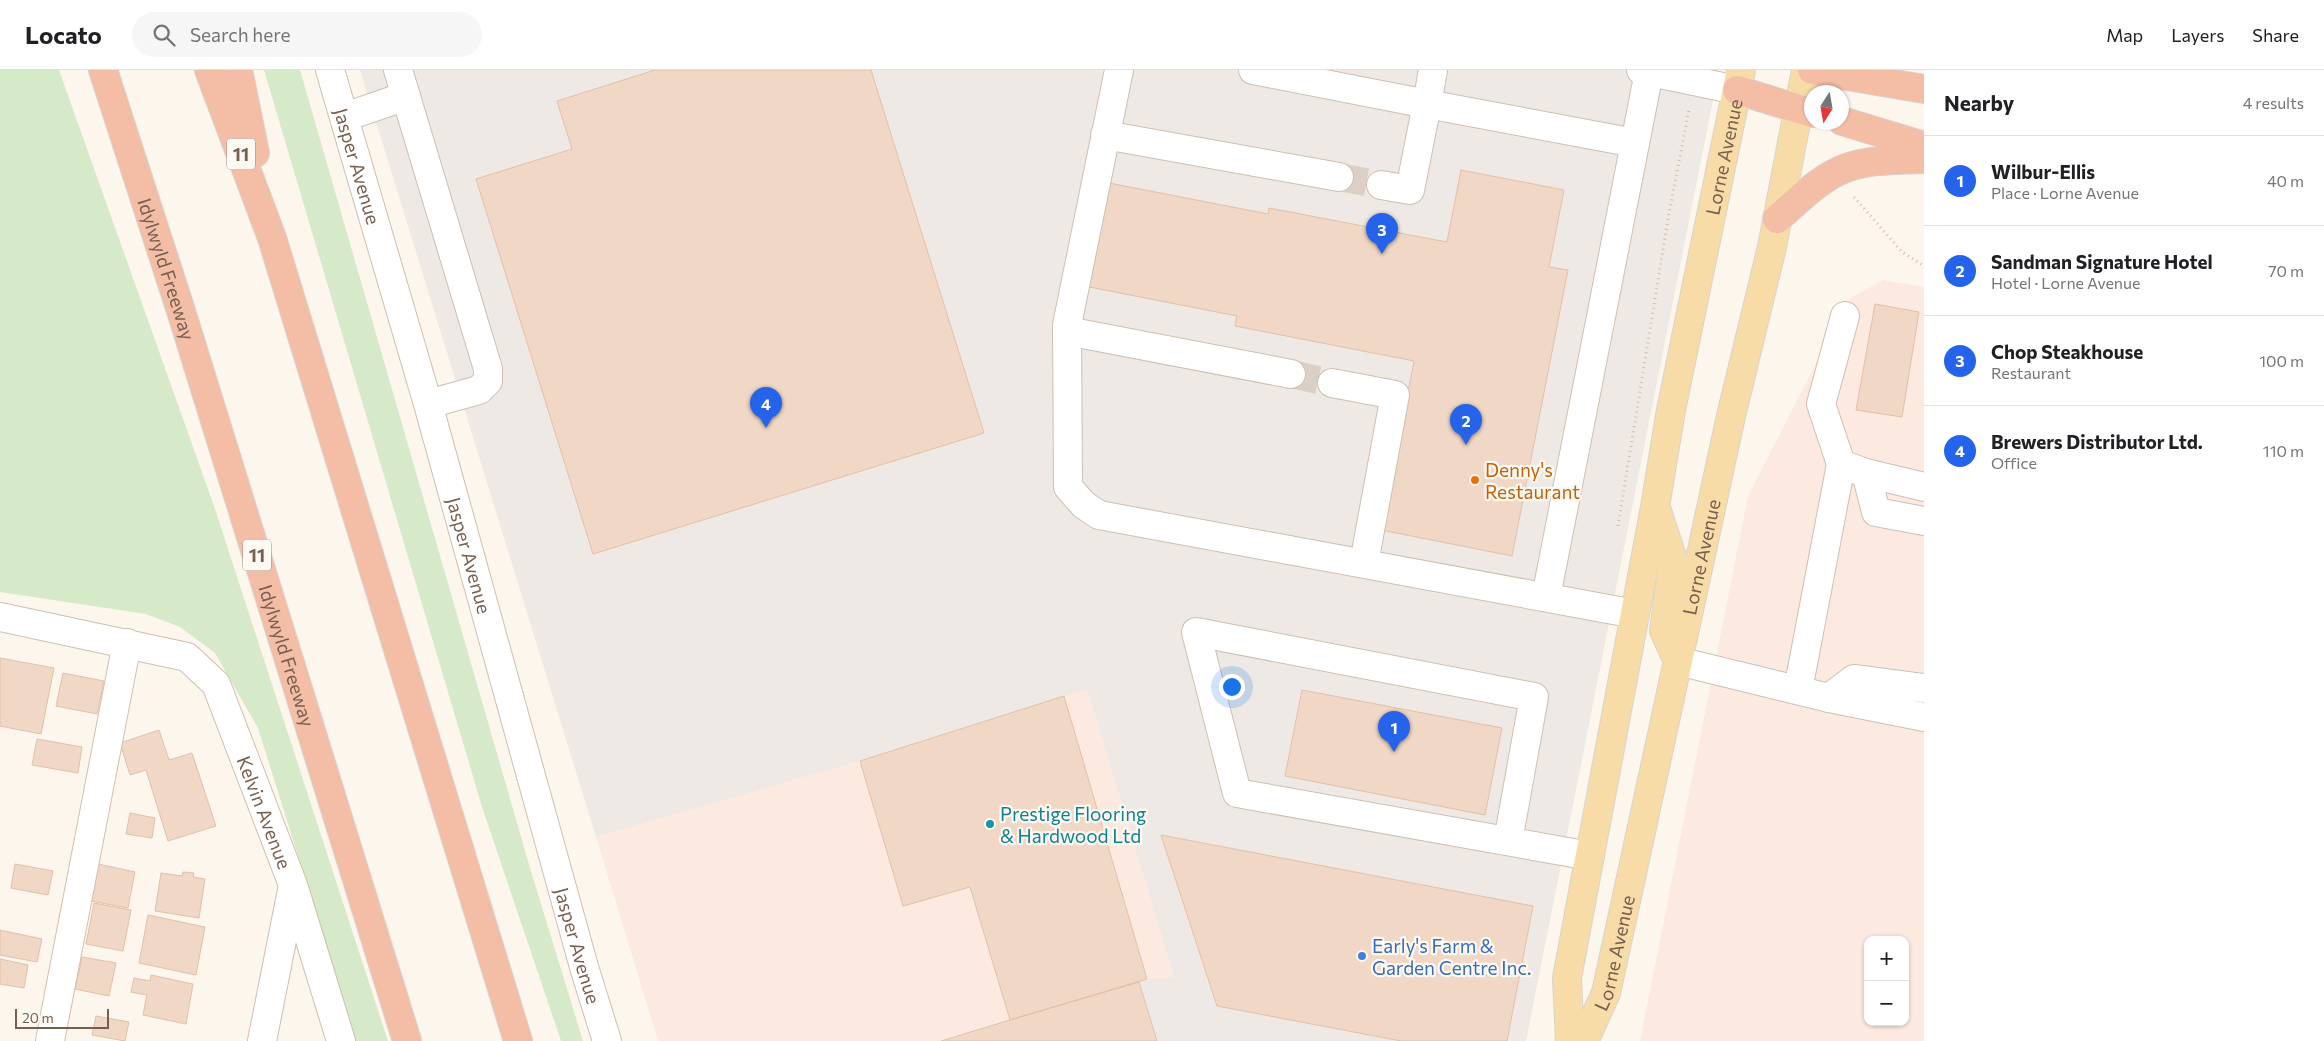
<!DOCTYPE html>
<meta charset="utf-8">
<style>
:root{--surface:#fff;--page:#f6f6f6;--text:#202124;--muted:#757577;--line:#e0e0e0;--accent:#2563eb}
body{margin:0;font-family:Commissioner,sans-serif;background:var(--page);color:var(--text)}
.controls{position:absolute;right:15px;bottom:15px;display:grid;overflow:hidden;border-radius:10px;box-shadow:0 1px 4px #0004}
.controls button{width:45px;height:45px;display:grid;place-items:center;padding:0;border:0;border-bottom:1px solid var(--line);background:var(--surface);color:var(--text);font:25px sans-serif}
.compass{position:absolute;left:1804px;top:15px;width:45px;height:45px;border-radius:50%;background:var(--surface);box-shadow:0 1px 4px #0004;rotate:191deg}
.scale{position:absolute;left:15px;bottom:12px;width:94px;box-sizing:border-box;padding-left:5px;border:2px solid #775f4f;border-top:0;font-size:14px;line-height:18px;white-space:nowrap;color:#775f4f;-webkit-text-stroke:4px #fefaf3;paint-order:stroke}
.you{position:absolute;left:1231px;top:616px;width:18px;height:18px;margin:-12px;border:4px solid #fff;border-radius:50%;background:#1a73e8;box-shadow:0 0 0 8px #1a73e833}
.badge{display:grid;place-items:center;width:32px;height:32px;border-radius:50%;background:var(--accent);color:#fff;font-size:16px;font-weight:700}
.pin{position:absolute;translate:-50% -41px;filter:drop-shadow(0 1px 2px #0008)}
.pin::after{content:'';position:absolute;top:26px;width:18px;height:15px;background:inherit;clip-path:polygon(0 0,100% 0,50% 100%)}
.list{margin:0;padding:0;list-style:none}
h2{display:flex;justify-content:space-between;align-items:center;height:65px;margin:0;padding:0 20px;font-size:21px}
h2 small{font-size:16px;font-weight:400;color:var(--muted)}
.list li{display:grid;grid-template-columns:32px 1fr auto;gap:15px;align-items:center;box-sizing:border-box;height:90px;padding:0 20px;border-top:1px solid var(--line)}
.list b{display:block;font-size:19px;white-space:nowrap}
.list p{margin:0;font-size:16px;white-space:nowrap;color:var(--muted)}
.list em{font-size:16px;font-style:normal;color:var(--muted)}
.icon{flex:none;width:28px;height:28px;fill:none;stroke:currentColor;stroke-width:2;stroke-linecap:round;stroke-linejoin:round}
.map{position:relative;flex:none;width:1924px;height:971px;overflow:hidden}
header{display:flex;align-items:center;gap:30px;box-sizing:border-box;height:70px;padding:0 25px;background:var(--surface);border-bottom:1px solid var(--line)}
header strong{font-size:24px}
nav{display:flex;gap:28px;margin-inline-start:auto;font-size:18px}
.search{width:350px;height:45px;background:var(--page);display:flex;align-items:center;gap:12px;box-sizing:border-box;padding:0 18px;border-radius:28px;color:var(--muted);font-size:19px}
main{display:flex}
aside{flex:1;background:var(--surface)}
.map>svg:first-child{display:block}
.commercial{fill:#fceae1;fill-rule:evenodd}
.industrial{fill:#eee9e4}
.green{fill:#d6eaca}
.building{fill:#f1d7c5;stroke:#e3bfa6}
.lines{fill:none;stroke-linecap:round;stroke-linejoin:round}
.minor-tunnel{stroke:#dbd0c5;stroke-width:28;stroke-dasharray:28 14;stroke-linecap:butt}
.minor-casing{stroke:#cebfb1;stroke-width:30}
.major-casing{stroke:#d9d2ce;stroke-width:30}
.highway-casing{stroke:#d9d2ce;stroke-width:30}
.path{stroke:#d6bba7;stroke-width:3;stroke-dasharray:1 4;stroke-linecap:butt}
.minor{stroke:#fff;stroke-width:28}
.major{stroke:#f7dca8;stroke-width:28}
.highway{stroke:#f3bda6;stroke-width:28}
.food-dot{fill:#e8710a;stroke:#fefaf3;stroke-width:2}
.culture-dot{fill:#0f9aa8;stroke:#fefaf3;stroke-width:2}
.shop-dot{fill:#3f7fe0;stroke:#fefaf3;stroke-width:2}
.labels{text-anchor:middle;dominant-baseline:central;stroke-width:4.5;stroke-linejoin:round;paint-order:stroke}
.shield{fill:#fefaf3;stroke:#a08e80;stroke-width:1}
.shield-label{font-size:18px;font-weight:bold;fill:#775f4f}
.street-label{font-size:19px;fill:#775f4f;stroke:#fefaf3}
.food-label{font-size:19px;fill:#c56008;stroke:#fefaf3;text-anchor:start}
.culture-label{font-size:19px;fill:#0d838f;stroke:#fefaf3;text-anchor:start}
.shop-label{font-size:19px;fill:#366cbe;stroke:#fefaf3;text-anchor:start}
</style>
<header>
<strong>Locato</strong>
<div class="search"><svg class="icon" aria-label="search" viewBox="0 0 24 24"><circle cx="10" cy="10" r="6"/><path d="M15 15l6 6"/></svg>Search here</div>
<nav><a>Map</a><a>Layers</a><a>Share</a></nav>
</header>
<main>
<div class="map">
<svg width="1924" height="971" viewBox="0 0 1924 971">
<rect width="100%" height="100%" fill="#fcf6ec"/>
<!-- commercial -->
<path class="commercial" d="M 1883,210 L 1924,217 L 1924,971 L 1640,971 L 1748,426 L 1849,229 ZM 1868,870 L 1905,870 L 1905,952 L 1868,952 Z
M 1087,619 L 1174,907 L 1147,909 L 962,971 L 658,971 L 596,767 L 860,691 Z"/>
<!-- industrial -->
<path class="industrial" d="M 360,0 L 1719,0 L 1526,971 L 962,971 L 1147,909 L 1174,907 L 1087,619 L 860,691 L 596,767 Z"/>
<!-- green -->
<path class="green" d="M 0,0 L 59,0 L 214,436 L 388,971 L 356,971 L 258,658 L 215,583 L 180,557 L 146,544 L 0,522 Z
M 264,0 L 300,0 L 530,798 L 583,971 L 561,971 L 482,737 Z"/>
<!-- building -->
<path class="building" d="M 655,0 L 871,0 L 984,363 L 593,484 L 476,109 L 572,79 L 557,31 Z
M 1461,100 L 1564,120 L 1549,197 L 1568,200 L 1512,486 L 1381,460 L 1414,291 L 1235,256 L 1237,246 L 1079,215 L 1099,111 L 1268,144 L 1269,138 L 1447,172 Z
M 1875,234 L 1919,242 L 1902,347 L 1856,340 Z
M 0,588 L 54,598 L 41,664 L 0,656 Z
M 63,603 L 104,611 L 97,644 L 56,636 Z
M 1302,620 L 1502,658 L 1485,745 L 1285,706 Z
M 1064,626 L 1147,909 L 1010,950 L 970,817 L 903,836 L 860,691 Z
M 159,660 L 169,690 L 192,683 L 216,756 L 168,771 L 146,700 L 130,705 L 120,673 Z
M 37,669 L 82,677 L 78,703 L 32,695 Z
M 130,743 L 155,748 L 152,768 L 126,764 Z
M 1161,765 L 1533,836 L 1507,971 L 1401,971 L 1217,936 Z
M 15,794 L 53,801 L 48,825 L 11,818 Z
M 98,794 L 135,802 L 128,838 L 91,831 Z
M 183,802 L 194,803 L 193,807 L 205,809 L 199,848 L 155,841 L 161,803 L 182,806 Z
M 94,833 L 131,840 L 123,881 L 86,874 Z
M 148,845 L 205,857 L 196,905 L 139,893 Z
M 0,860 L 42,869 L 37,892 L 0,885 Z
M 82,887 L 116,893 L 109,926 L 75,919 Z
M 0,889 L 28,895 L 24,918 L 0,914 Z
M 151,905 L 193,914 L 186,954 L 143,945 L 147,925 L 131,922 L 134,908 L 150,911 Z
M 1139,912 L 1157,971 L 941,971 L 1010,950 Z
M 96,946 L 129,952 L 125,971 L 92,965 Z"/>
<g class="lines">
<!-- minor-tunnel -->
<path class="minor-tunnel" d="M 1339,107 L 1381,115
M 1291,304 L 1332,313"/>
<defs>
<g id="minor">
<path id="s1" d="M 330,0 L 428,334 L 584,897 L 607,971"/>
<path d="M 398,0 L 488,299 L 488,311 L 479,320 L 428,334"/>
<path d="M 1119,0 L 1067,255 L 1068,417 L 1084,435 L 1099,445 L 1635,544"/>
<path d="M 1253,0 L 1427,34 L 1433,0"/>
<path d="M 1641,0 L 1737,20"/>
<path d="M 345,47 L 406,26"/>
<path d="M 1105,65 L 1339,107"/>
<path d="M 1381,115 L 1410,120 L 1427,34 L 1635,73"/>
<path d="M 1845,246 L 1821,334 L 1841,394 L 1866,403 L 1924,417"/>
<path d="M 1067,261 L 1291,304"/>
<path d="M 1332,313 L 1395,325 L 1364,493"/>
<path d="M 1866,403 L 1876,442 L 1924,451"/>
<path d="M 1546,527 L 1649,2"/>
<path id="s2" d="M 0,547 L 187,587 L 216,614 L 293,815 L 262,971"/>
<path d="M 1678,591 L 1829,628 L 1924,647"/>
<path d="M 1798,620 L 1841,394"/>
<path d="M 1829,628 L 1854,609 L 1924,618"/>
<path d="M 1508,771 L 1534,627 L 1196,562 L 1237,723 L 1590,786"/>
<path d="M 294,818 L 341,971"/>
<path d="M 50,971 L 127,573"/>
</g>
<g id="major">
<path d="M 1656,438 L 1673,490 L 1664,561 L 1678,591"/>
<path id="s3" d="M 1570,971 L 1567,908 L 1655,437 L 1671,340 L 1741,0"/>
<path id="s4" d="M 1584,971 L 1606,923 L 1731,346 L 1772,177 L 1806,0"/>
</g>
<g id="highway">
<path id="s5" d="M 103,0 L 181,241 L 407,971"/>
<path d="M 209,0 L 272,168 L 518,971"/>
<path d="M 238,0 L 255,83"/>
<path d="M 1812,0 L 1924,19"/>
<path d="M 1737,20 L 1812,43"/>
<path d="M 1842,51 L 1924,76"/>
<path d="M 1777,149 C 1798,131 1819,108 1846,98 C 1870,89 1899,90 1924,89"/>
</g>
</defs>
<!-- minor casing -->
<use href="#minor" class="minor-casing"/>
<!-- major casing -->
<use href="#major" class="major-casing"/>
<!-- highway casing -->
<use href="#highway" class="highway-casing"/>
<!-- path -->
<path class="path" d="M 1854,127 L 1902,182 L 1924,196
M 1618,456 L 1669,143 L 1689,40"/>
<!-- minor -->
<use href="#minor" class="minor"/>
<!-- major -->
<use href="#major" class="major"/>
<!-- highway -->
<use href="#highway" class="highway"/>
</g>
<!-- markers -->
<circle class="food-dot" cx="1475" cy="410" r="5"/>
<circle class="culture-dot" cx="990" cy="754" r="5"/>
<circle class="shop-dot" cx="1362" cy="886" r="5"/>
<g class="labels">
<!-- shield labels -->
<g class="shield">
<rect x="227" y="68.5" width="28" height="31" rx="4"/>
<rect x="243" y="469.5" width="28" height="31" rx="4"/>
</g>
<g class="shield-label">
<text x="241" y="84">11</text>
<text x="257" y="485">11</text>
</g>
<!-- street labels -->
<g class="street-label">
<text stroke="none"><textPath href="#s3" startOffset="899">Lorne Avenue</textPath></text>
<text stroke="none"><textPath href="#s1" startOffset="100">Jasper Avenue</textPath></text>
<text stroke="none"><textPath href="#s5" startOffset="209">Idylwyld Freeway</textPath></text>
<text stroke="none"><textPath href="#s1" startOffset="505">Jasper Avenue</textPath></text>
<text stroke="none"><textPath href="#s4" startOffset="499">Lorne Avenue</textPath></text>
<text stroke="none"><textPath href="#s5" startOffset="614">Idylwyld Freeway</textPath></text>
<text stroke="none"><textPath href="#s2" startOffset="368">Kelvin Avenue</textPath></text>
<text stroke="none"><textPath href="#s1" startOffset="910">Jasper Avenue</textPath></text>
<text stroke="none"><textPath href="#s4" startOffset="94">Lorne Avenue</textPath></text>
</g>
<!-- food labels -->
<g class="food-label">
<text x="1485" y="399">Denny's<tspan x="1485" dy="22">Restaurant</tspan></text>
</g>
<!-- culture labels -->
<g class="culture-label">
<text x="1000" y="743">Prestige Flooring<tspan x="1000" dy="22">&amp; Hardwood Ltd</tspan></text>
</g>
<!-- shop labels -->
<g class="shop-label">
<text x="1372" y="875">Early's Farm &amp;<tspan x="1372" dy="22">Garden Centre Inc.</tspan></text>
</g>
</g>
</svg>
<div class="controls">
<button>+</button>
<button>−</button>
</div>
<svg class="compass" viewBox="-18 -18 36 36"><path d="M0-13l5 13h-10z" fill="#e53935"/><path d="M0 13l5-13h-10z" fill="#757577"/></svg>
<div class="scale">20 m</div>
<div class="you"></div>
<div class="pin badge" style="left:1394px;top:682px">1</div>
<div class="pin badge" style="left:1466px;top:375px">2</div>
<div class="pin badge" style="left:1382px;top:184px">3</div>
<div class="pin badge" style="left:766px;top:358px">4</div>
</div>
<aside>
<h2>Nearby<small>4 results</small></h2>
<ul class="list">
<li><span class="badge">1</span><div><b>Wilbur-Ellis</b><p>Place · Lorne Avenue</p></div><em>40 m</em></li>
<li><span class="badge">2</span><div><b>Sandman Signature Hotel</b><p>Hotel · Lorne Avenue</p></div><em>70 m</em></li>
<li><span class="badge">3</span><div><b>Chop Steakhouse</b><p>Restaurant</p></div><em>100 m</em></li>
<li><span class="badge">4</span><div><b>Brewers Distributor Ltd.</b><p>Office</p></div><em>110 m</em></li>
</ul>
</aside>
</main>
